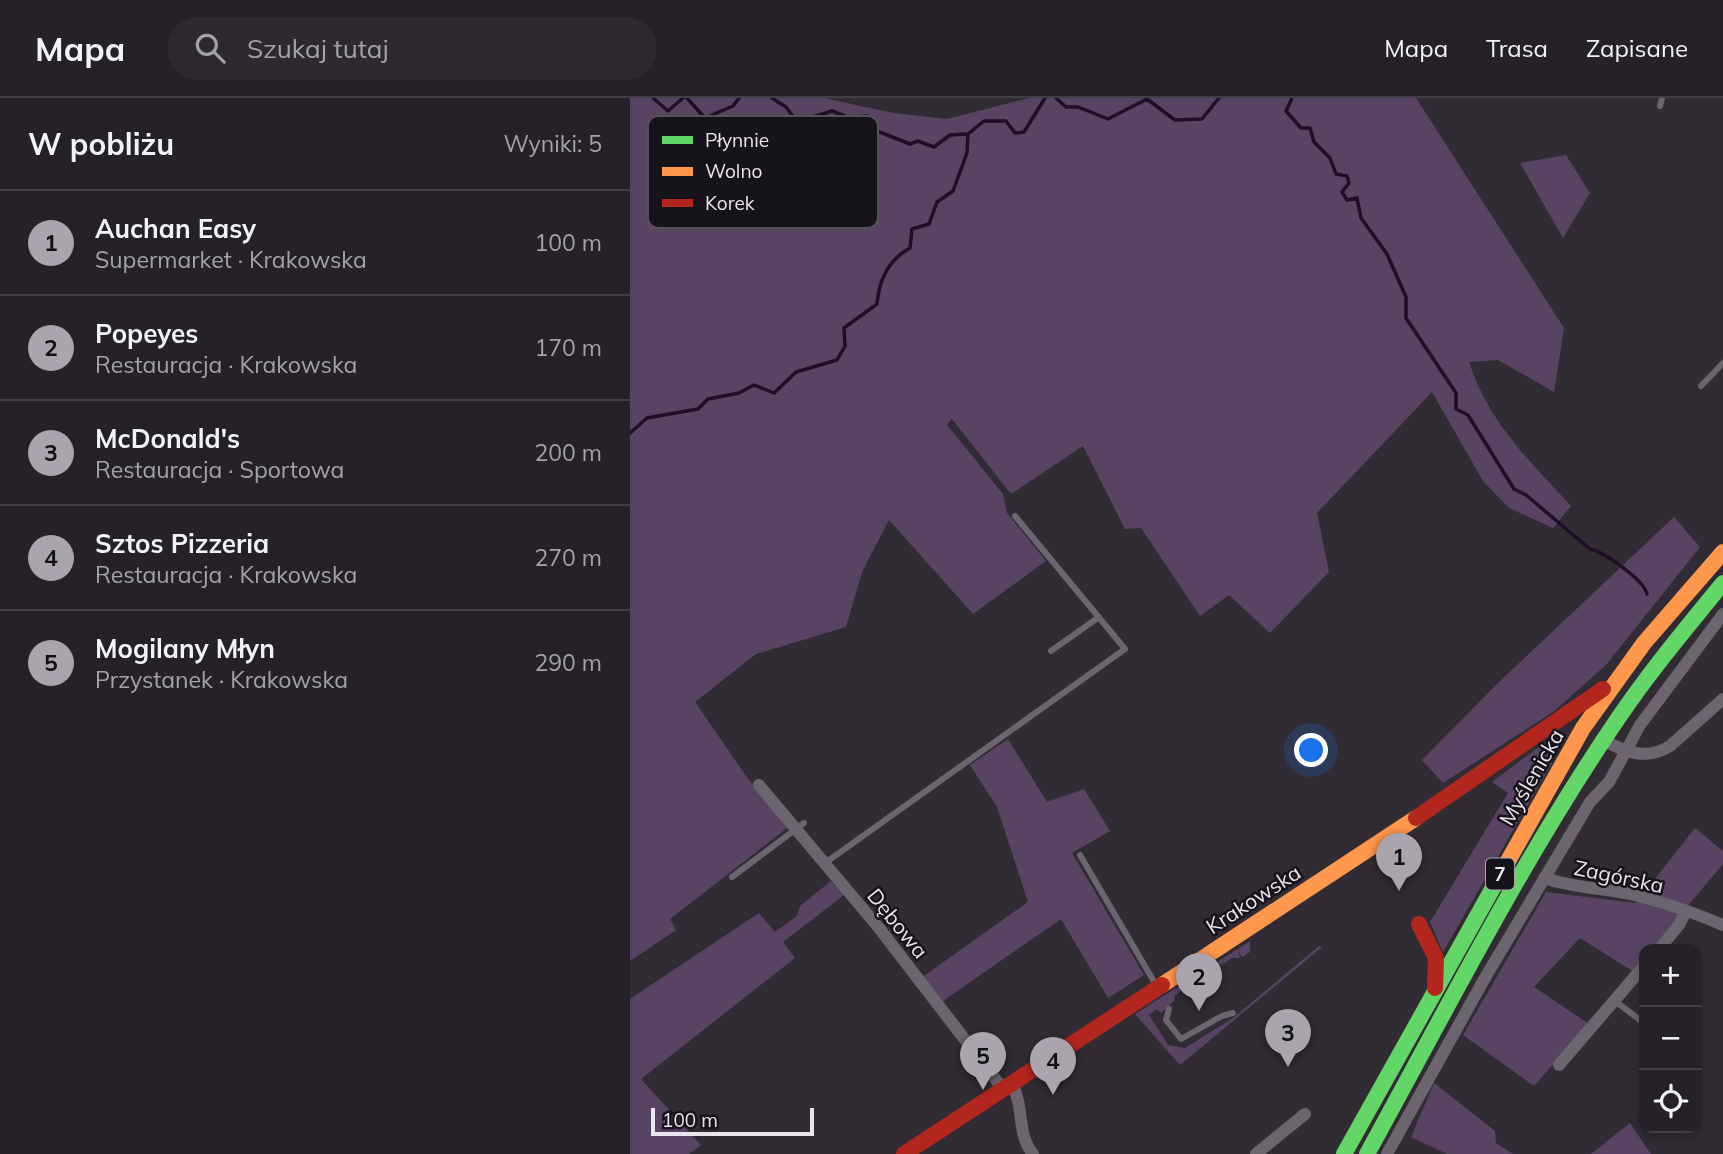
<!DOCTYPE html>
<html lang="pl">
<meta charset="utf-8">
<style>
:root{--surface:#252127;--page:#2d292f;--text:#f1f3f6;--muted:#a3a3a7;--line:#423e44;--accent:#a9a4ad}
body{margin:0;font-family:Mulish,sans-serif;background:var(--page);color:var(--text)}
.controls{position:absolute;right:21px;bottom:21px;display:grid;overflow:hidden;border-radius:14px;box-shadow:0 4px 10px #0003}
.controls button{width:63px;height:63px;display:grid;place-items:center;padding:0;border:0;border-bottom:2px solid var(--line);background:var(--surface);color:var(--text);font:35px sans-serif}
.scale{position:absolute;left:21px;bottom:18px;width:163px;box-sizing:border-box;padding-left:7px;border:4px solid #eae4ee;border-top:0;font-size:19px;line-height:24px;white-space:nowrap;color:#eae4ee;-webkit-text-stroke:5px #17131a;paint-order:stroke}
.you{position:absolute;left:682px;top:653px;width:24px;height:24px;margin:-18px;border:5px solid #fff;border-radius:50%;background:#1a73e8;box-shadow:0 0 0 10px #1a73e833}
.badge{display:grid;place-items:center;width:46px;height:46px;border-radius:50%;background:var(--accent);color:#111;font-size:23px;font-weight:700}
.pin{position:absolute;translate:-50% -58px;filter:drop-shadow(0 2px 4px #0008)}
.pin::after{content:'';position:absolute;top:37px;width:24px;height:21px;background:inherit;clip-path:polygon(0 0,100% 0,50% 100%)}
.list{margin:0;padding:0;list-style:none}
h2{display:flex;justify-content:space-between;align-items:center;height:91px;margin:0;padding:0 28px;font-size:30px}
h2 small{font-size:23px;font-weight:400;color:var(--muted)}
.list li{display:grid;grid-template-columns:46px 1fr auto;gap:21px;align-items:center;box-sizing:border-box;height:105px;padding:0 28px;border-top:2px solid var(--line)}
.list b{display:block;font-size:26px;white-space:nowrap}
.list p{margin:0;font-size:23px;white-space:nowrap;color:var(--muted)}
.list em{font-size:23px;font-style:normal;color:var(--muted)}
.icon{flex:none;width:38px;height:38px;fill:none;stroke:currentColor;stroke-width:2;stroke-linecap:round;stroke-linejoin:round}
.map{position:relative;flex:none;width:1093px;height:1056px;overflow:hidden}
header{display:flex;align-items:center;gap:42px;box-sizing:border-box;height:98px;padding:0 35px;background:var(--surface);border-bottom:2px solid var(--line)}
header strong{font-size:33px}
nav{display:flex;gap:38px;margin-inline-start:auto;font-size:24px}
.search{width:490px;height:63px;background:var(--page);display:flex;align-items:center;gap:18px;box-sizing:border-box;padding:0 24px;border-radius:38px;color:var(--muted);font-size:26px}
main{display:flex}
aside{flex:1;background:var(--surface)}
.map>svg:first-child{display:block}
.green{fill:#584462}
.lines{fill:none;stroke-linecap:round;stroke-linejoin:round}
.stream{stroke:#200d27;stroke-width:3.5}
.lane{stroke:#6c6570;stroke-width:6}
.street{stroke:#6c6570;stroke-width:12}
.fast{stroke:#63d668;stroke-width:16}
.slow{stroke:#ff974d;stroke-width:16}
.jam{stroke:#b3261e;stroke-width:16}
.labels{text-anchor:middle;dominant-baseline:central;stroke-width:5;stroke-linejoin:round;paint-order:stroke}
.shield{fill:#17131a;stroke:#aba5ae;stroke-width:2}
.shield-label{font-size:19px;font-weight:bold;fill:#eae4ee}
.street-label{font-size:21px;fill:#eae4ee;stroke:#17131a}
.key{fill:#17131a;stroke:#56525a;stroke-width:2}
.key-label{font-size:19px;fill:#eae4ee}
</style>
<header>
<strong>Mapa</strong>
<div class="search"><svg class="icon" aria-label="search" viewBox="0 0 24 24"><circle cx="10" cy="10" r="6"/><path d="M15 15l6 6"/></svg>Szukaj tutaj</div>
<nav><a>Mapa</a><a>Trasa</a><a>Zapisane</a></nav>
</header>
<main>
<aside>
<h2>W pobliżu<small>Wyniki: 5</small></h2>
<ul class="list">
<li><span class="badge">1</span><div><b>Auchan Easy</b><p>Supermarket · Krakowska</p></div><em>100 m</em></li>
<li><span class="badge">2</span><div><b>Popeyes</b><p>Restauracja · Krakowska</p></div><em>170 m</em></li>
<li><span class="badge">3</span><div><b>McDonald's</b><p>Restauracja · Sportowa</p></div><em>200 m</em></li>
<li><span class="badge">4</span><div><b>Sztos Pizzeria</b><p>Restauracja · Krakowska</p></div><em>270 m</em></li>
<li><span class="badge">5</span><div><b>Mogilany Młyn</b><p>Przystanek · Krakowska</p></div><em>290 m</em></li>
</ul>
</aside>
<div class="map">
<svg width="1093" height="1056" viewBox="0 0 1093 1056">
<rect width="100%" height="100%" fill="#312c34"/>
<!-- green -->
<path class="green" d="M 0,0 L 194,0 L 263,15 L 317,21 L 399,0 L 786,0 L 934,230 L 924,294 L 868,262 L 839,264 C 859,325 899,362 941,408 L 923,430 L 879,410 L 853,383 L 802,294 L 687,415 L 699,474 L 640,535 L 599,497 L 570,518 L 511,430 L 495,431 L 453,348 L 381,396 L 322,321 L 317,327 L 373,396 L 377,415 L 416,463 L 343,516 L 259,422 L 232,474 L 216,529 L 126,556 L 65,604 L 116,678 L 157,730 L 40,821 L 46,832 L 0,863 Z
M 936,57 L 960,95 L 933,140 L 890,65 Z
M 1044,419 L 1070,449 L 976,567 L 923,614 L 813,685 L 792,662 L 868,585 Z
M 378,641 L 417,704 L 454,691 L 480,733 L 442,755 L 514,877 L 478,900 L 431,821 L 310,905 L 291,880 L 398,804 L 367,709 L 340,667 Z
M 914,645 L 923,649 L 922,665 L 813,854 L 800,824 L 878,695 L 862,684 Z
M 1065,730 L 1093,753 L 1093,766 L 1021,851 L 1014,851 L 1014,860 L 1004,874 L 950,840 L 904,889 L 959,926 L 904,988 L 833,937 L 916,794 L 1006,805 Z
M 201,783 L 214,797 L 153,844 L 165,860 L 11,981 L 71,1047 L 59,1056 L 0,1056 L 0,901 L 129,815 L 145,834 L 167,818 L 170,808 Z
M 620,843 L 620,854 L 612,859 L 608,853 L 610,860 L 602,860 L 545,897 L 544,903 L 531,915 L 527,911 L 519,917 L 538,947 L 555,950 L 603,920 L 689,848 L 692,849 L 550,967 L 505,916 Z
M 804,985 L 865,1033 L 866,1045 L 883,1056 L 817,1056 L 781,1039 Z
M 1000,1025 L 1021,1056 L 961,1056 Z"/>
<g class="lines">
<!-- stream -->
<path class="stream" d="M 23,0 L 38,13 L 53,0
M 57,0 L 75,20 L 103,8 L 109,0
M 142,0 L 156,9 L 167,24 L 202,13 L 220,20 L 237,18 L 247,33 L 280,46 L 288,43 L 304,49 L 320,37 L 338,36 L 354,23 L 376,23 L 385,35 L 394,34 L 415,0
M 426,0 L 436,9 L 448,9 L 478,21 L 517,1 L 545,22 L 572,21 L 589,0
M 662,0 L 656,13 L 671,30 L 680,30 L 684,44 L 700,60 L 706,76 L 717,78 L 719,85 L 712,94 L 717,102 L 727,100 L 731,120 L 757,156 L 776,199 L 776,220 L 826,295 L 826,311 L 838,317 L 884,391 L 896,397 L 960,451 C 974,454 1014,482 1017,496
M 0,335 L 17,320 L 68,311 L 78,301 L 109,295 L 124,287 L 144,295 L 166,274 L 207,262 L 215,248 L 214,230 L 247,206 C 249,182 258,162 280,150 L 282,131 L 299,126 L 307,104 L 323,93 L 337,55 L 338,36"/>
<!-- lane -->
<path class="lane" d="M 1030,8 L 1032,0
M 1071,288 L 1093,265
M 421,553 L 469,519
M 450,757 L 526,887
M 195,765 L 495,551 L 385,418
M 102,779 L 174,725
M 985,903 L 1014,925
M 539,911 L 536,922 L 551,941 L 592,918 L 603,915"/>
<!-- street -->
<path class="street" d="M 972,641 C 994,654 1016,663 1040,648 L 1093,601
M 129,687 L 249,830 L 373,991
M 914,780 C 941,789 968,790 995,795 C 1028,802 1062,814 1093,827
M 1029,851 L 1049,827 L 1056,813
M 929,967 L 1014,868
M 381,985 C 395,1007 386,1036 403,1056
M 626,1056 L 675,1016
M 757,1056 L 856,878 L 960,704 L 979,684 L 1010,627 L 1093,516"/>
<!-- fast -->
<path class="fast" d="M 714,1056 L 869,779
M 737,1056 C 818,909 894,758 989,619 C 1021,572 1057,529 1093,485"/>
<!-- slow -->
<path class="slow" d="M 869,779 L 953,630 L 1014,545 L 1093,454
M 532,887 L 786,720"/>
<!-- jam -->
<path class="jam" d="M 786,720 L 973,591
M 789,826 L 806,860 L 805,890
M 274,1056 L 532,887"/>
</g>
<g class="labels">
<!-- shield labels -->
<rect class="shield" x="856" y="760.5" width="28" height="31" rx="5"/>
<g class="shield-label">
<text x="870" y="776">7</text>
</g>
<!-- street labels -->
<g class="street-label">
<text transform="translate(901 679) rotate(-60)">Myślenicka</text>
<text transform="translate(989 778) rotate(12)">Zagórska</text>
<text transform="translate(623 801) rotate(-33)">Krakowska</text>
<text transform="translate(268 825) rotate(51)">Dębowa</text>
</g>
</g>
<!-- legend -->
<rect x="18" y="18" width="230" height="112" rx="10" class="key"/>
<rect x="32" y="38" width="31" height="8" fill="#63d668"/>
<rect x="32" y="69" width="31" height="9" fill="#ff974d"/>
<rect x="32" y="101" width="31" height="8" fill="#b3261e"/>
<g class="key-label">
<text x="75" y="49">Płynnie</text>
<text x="75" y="80">Wolno</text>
<text x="75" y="112">Korek</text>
</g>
</svg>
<div class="controls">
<button>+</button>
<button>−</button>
<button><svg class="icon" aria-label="locate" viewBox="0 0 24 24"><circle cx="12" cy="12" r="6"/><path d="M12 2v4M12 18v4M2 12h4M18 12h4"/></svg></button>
</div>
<div class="scale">100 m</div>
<div class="you"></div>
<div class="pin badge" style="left:769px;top:793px">1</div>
<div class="pin badge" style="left:569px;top:913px">2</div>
<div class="pin badge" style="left:658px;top:969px">3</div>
<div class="pin badge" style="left:423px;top:997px">4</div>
<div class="pin badge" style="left:353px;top:992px">5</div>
</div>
</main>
